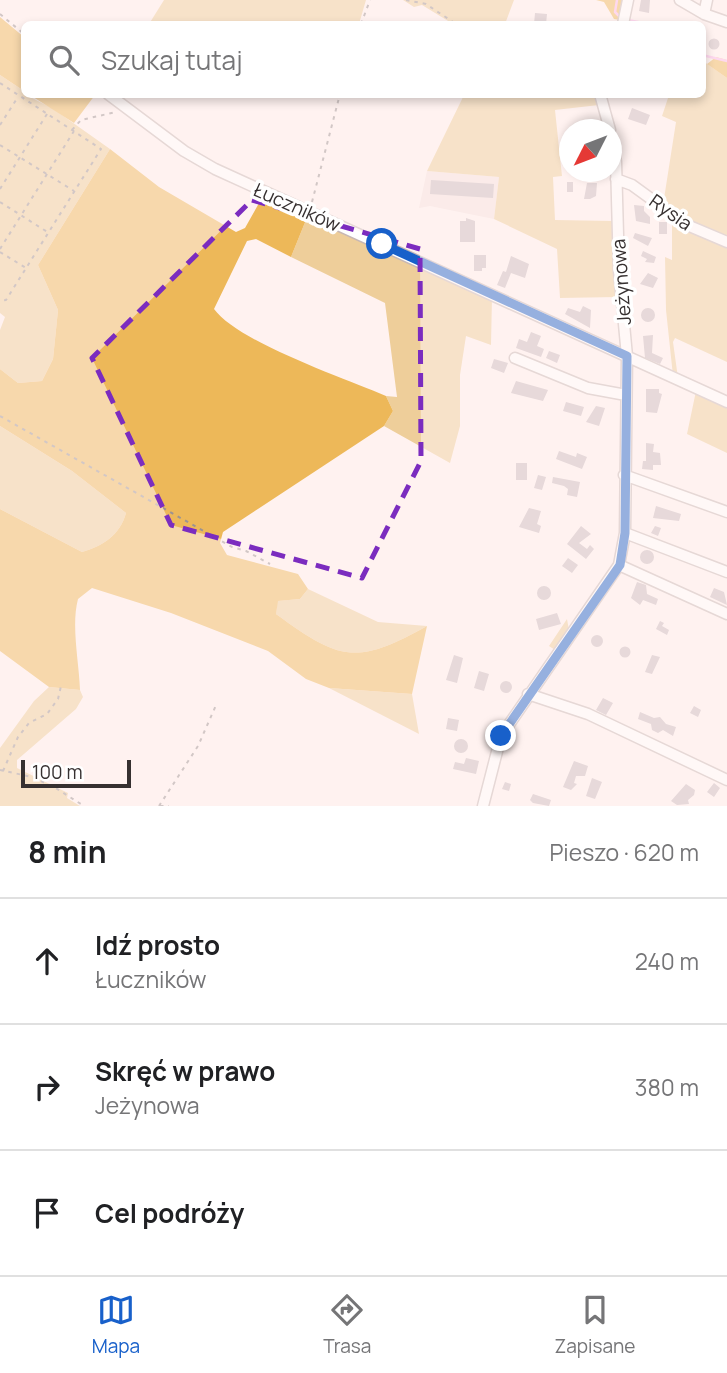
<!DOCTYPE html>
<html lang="pl">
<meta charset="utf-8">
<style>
:root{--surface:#fff;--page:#f6f6f6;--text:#202124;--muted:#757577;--line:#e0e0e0;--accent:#1860ca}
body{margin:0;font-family:Manrope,sans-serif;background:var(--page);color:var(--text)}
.compass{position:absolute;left:559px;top:119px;width:63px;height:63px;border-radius:50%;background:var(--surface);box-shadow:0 4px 10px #0003;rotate:228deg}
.scale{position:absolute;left:21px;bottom:18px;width:110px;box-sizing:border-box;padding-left:7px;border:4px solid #363030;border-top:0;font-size:19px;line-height:24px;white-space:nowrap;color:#363030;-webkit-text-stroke:5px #fff;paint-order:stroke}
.stop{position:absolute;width:21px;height:21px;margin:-16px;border:5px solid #1860ca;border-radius:50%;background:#fff}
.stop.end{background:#1860ca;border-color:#fff;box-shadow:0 2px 7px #0008}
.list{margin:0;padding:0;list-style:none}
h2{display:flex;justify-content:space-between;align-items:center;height:91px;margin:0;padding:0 28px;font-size:30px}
h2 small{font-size:23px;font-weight:400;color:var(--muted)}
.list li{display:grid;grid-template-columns:46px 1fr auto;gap:21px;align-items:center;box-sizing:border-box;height:126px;padding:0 28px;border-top:2px solid var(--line)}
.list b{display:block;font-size:26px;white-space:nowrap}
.list p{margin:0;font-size:23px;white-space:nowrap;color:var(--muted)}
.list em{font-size:23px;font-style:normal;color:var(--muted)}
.icon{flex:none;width:38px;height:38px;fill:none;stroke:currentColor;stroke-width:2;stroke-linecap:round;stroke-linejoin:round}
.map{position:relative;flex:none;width:727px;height:806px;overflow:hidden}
.search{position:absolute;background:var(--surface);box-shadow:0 4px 10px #0003;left:21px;right:21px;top:21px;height:77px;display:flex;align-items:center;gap:18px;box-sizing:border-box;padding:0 24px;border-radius:10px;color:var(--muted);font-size:26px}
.sheet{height:469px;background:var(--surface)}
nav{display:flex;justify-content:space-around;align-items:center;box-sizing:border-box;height:98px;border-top:2px solid var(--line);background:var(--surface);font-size:19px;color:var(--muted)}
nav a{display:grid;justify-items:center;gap:4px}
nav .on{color:var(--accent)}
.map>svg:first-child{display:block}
.built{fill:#f5e2df}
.green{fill:#eece9a}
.forest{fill:#edb859}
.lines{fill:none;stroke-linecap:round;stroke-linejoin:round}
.stream{stroke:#fdb8ea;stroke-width:2.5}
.building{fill:#c9babe}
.minor-casing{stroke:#c7b8b5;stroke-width:13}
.path{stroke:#9c9392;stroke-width:2;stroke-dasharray:3.5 5;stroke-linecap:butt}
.minor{stroke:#fff;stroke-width:10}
.route{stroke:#1860ca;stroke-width:9}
.marked{fill:none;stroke:#7b2cbf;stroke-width:5;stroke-dasharray:14 9;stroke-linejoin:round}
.labels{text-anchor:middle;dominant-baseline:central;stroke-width:7;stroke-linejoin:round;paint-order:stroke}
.street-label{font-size:19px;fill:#363030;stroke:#fff}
</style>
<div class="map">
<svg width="727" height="806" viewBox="0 0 727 806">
<rect width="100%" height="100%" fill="#fff2f0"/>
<!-- built -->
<path class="built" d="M 427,171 L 499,177 L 494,219 L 430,206 L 419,208 Z"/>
<!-- green -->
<path class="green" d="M 164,0 L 366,0 L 359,24 L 149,24 Z
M 403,0 L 514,0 L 505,24 L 453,24 L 422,5 L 414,7 Z
M 703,61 L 727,78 L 727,239 L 702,231 L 663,205 L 676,122 L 662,116 L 669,95 L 702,94 Z
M 0,75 L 24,91 L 24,94 L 52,108 L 110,149 L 38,265 L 58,310 L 53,359 L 42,381 L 18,383 L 0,369 L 0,330 L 5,317 L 0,313 Z
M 464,95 L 596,95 L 599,105 L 555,110 L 562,176 L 553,177 L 555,220 L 614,221 L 618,297 L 560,298 L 557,249 L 494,219 L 499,177 L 427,171 Z
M 308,215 L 492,297 L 491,345 L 466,336 L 460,375 L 460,426 L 450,463 L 384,426 L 393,411 L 386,396 L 397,397 L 385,303 L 291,257 Z
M 672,216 L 727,244 L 727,362 L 675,338 L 673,342 L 678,378 L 673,376 L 666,310 L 665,257 L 672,260 Z
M 696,391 L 727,405 L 727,453 L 687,434 Z
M 0,426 L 72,471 L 126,513 C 120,535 103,546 82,552 L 0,509 Z
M 308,589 L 378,622 L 427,626 C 356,666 339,660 276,614 L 277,601 L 300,599 Z
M 567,619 L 569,630 L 555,650 L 549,646 Z
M 49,687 L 80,690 L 83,697 L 76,709 L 17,760 L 17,768 L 68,793 L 67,798 L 80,806 L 0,806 L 0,748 L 34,701 Z
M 329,688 L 412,694 L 419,734 Z"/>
<!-- forest -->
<path class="forest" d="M 596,0 L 624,0 L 620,20 L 614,19 L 604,2 Z
M 0,17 L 24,37 L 24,91 L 0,75 Z
M 716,57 L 727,60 L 727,78 L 707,64 Z
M 30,95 L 95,95 L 74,123 Z
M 110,149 L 159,187 L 236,232 L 245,228 L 263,196 L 308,215 L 291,257 L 256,239 L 247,241 L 214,309 C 238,342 344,378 386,396 L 393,411 L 384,426 L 223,532 L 220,543 L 227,555 L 298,574 L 308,589 L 300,599 L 278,601 L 276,614 C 339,660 356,666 427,626 L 412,694 L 329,688 L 306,679 L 268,651 L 171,613 L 92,588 L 78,599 C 71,626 79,661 80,690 L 49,687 L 0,651 L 0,509 L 82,552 C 103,546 120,535 126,513 L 72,471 L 0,426 L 0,369 L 18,383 L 42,381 L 53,359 L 58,310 L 38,265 Z"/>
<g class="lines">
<!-- stream -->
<path class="stream" d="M 617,0 L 615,12 L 619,16
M 628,20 L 648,24
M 702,55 L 727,61"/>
</g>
<!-- building -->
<path class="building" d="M 641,0 L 650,0 L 649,13 L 639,11 Z
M 535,13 L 547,14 L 546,24 L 534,24 Z
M708.5 44a5.5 5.5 0 1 1 11 0a5.5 5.5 0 1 1-11 0Z
M 632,108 L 650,115 L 646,125 L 628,119 Z
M 431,180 L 494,184 L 493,198 L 430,194 Z
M 567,182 L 573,182 L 573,192 L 567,192 Z
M 587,183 L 597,183 L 596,196 L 590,199 L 584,199 Z
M 634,205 L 644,206 L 644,211 L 650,217 L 650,224 L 636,221 Z
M 466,218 L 475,221 L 475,242 L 460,242 L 460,221 L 466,221 Z
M 659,222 L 667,222 L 667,234 L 659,234 Z
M 635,233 L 652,238 L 648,246 L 633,238 Z
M 643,251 L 656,257 L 654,263 L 645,262 L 647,259 L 641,256 Z
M 474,255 L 486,255 L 486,268 L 482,268 L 482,271 L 474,271 Z
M 511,256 L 529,264 L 525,278 L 511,273 L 505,288 L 497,285 L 503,271 L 506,272 Z
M 648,273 L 658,278 L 653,288 L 640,284 Z
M 583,306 L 591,310 L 590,328 L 565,314 L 568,308 L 580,312 Z
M641 315a7 7 0 1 1 14 0a7 7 0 1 1-14 0Z
M 531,332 L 541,336 L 537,346 L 544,349 L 541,357 L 516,348 L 519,339 L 527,342 Z
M 653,335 L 652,353 L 663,358 L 660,364 L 645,358 L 643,336 Z
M 549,351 L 560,355 L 557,363 L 546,358 Z
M 494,359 L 508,363 L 504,373 L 491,368 Z
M 516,381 L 548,390 L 543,401 L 511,393 Z
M 646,389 L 659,389 L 659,393 L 662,394 L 657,413 L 646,412 Z
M 566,402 L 584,407 L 581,416 L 563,411 Z
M 596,406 L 605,408 L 599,426 L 586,422 Z
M 646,443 L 654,444 L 653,452 L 660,453 L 661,465 L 653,465 L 653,470 L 642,469 L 643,461 L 646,461 Z
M 559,451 L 576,457 L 577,453 L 587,457 L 582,469 L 556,459 Z
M 516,463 L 527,463 L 527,480 L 516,480 Z
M 538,475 L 546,477 L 542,490 L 534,488 Z
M 553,477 L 580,482 L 577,497 L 567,495 L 568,489 L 564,486 L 552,483 Z
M 656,506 L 681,514 L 679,521 L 653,518 Z
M 529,508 L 541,511 L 537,524 L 541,526 L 539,533 L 519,527 Z
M 581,526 L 591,534 L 579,543 L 587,549 L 590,545 L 594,549 L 586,559 L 567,544 Z
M 655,526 L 661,528 L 658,536 L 651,533 Z
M640 557a7 7 0 1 1 14 0a7 7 0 1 1-14 0Z
M 568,558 L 578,565 L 572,573 L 562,566 Z
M 637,582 L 646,585 L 647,594 L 658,599 L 656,605 L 643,600 L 640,605 L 631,598 Z
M537 593a7 7 0 1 1 14 0a7 7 0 1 1-14 0Z
M 714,588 L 724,592 L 727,605 L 710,597 Z
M 557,613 L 561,624 L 539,630 L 536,619 Z
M 660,621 L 664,623 L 662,626 L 669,630 L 667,635 L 656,629 Z
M591 641a6 6 0 1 1 12 0a6 6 0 1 1-12 0Z
M619.5 652a5.5 5.5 0 1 1 11 0a5.5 5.5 0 1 1-11 0Z
M 454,655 L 463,658 L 457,683 L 446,680 Z
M 652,655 L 660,657 L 652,674 L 645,672 Z
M 479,671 L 489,674 L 484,691 L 474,688 Z
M500 687a6 6 0 1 1 12 0a6 6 0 1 1-12 0Z
M 603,698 L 613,703 L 606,715 L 596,710 Z
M 694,706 L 701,710 L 698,717 L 690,713 Z
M 640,712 L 654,718 L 660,717 L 666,724 L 676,727 L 673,736 L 663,730 L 658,733 L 652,730 L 651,724 L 638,719 Z
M 448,718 L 459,720 L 457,731 L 446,729 Z
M454 746a7 7 0 1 1 14 0a7 7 0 1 1-14 0Z
M 466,758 L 479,761 L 476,774 L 453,769 L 455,762 L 464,764 Z
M 574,761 L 588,766 L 585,776 L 576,776 L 574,783 L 577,784 L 571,790 L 563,787 Z
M 592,778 L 602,782 L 595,799 L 586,796 Z
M 505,782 L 511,784 L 509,791 L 502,789 Z
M 714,783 L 720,788 L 714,797 L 707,792 Z
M 686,784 L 695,790 L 694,795 L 688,800 L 689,804 L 677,805 L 671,801 Z
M 533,794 L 551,800 L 549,806 L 533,803 L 530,800 Z"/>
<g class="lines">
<defs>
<path id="minor" d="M 680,0 L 704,14 L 727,22
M 704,14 L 707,0
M 623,24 L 628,0
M 108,94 L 184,151 L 215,169 L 727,402
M 600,94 L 610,130
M 616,179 L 632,185 L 687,225 L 727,242
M 515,358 L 588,388 L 626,395
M 624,475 L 727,512
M 625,533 L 727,572
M 619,565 L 727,614
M 528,694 L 588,714 L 727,780
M 483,806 L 501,736 L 619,565 L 625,533 L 627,356 L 619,271 L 616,162 L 612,138"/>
</defs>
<!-- minor casing -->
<use href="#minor" class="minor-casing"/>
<!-- path -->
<path class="path" d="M 406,0 L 426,4 L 456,24
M 0,14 L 24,34
M 361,24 L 370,0
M 0,83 L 101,149 L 6,300 L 0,301
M 0,125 L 18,97
M 72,130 L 81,120 L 116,112
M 0,145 L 74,191
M 0,189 L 47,114
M 0,202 L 49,233
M 312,202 L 340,94
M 0,249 L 74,131
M 0,252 L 26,268
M 0,416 L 232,547 L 246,551 L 270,564
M 0,770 L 32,777 L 54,787 L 84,806
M 3,771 L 18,737 L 29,723 L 47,714 L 58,699 L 61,686
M 159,806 L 198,746 L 217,703
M 160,806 L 169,806"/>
<!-- minor -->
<use href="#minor" class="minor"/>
</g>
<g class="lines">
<!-- route -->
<path class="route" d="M 382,244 L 627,356 L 625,533 L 620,565 L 501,736"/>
</g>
<!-- marked area -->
<path d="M0 0H727V806H0ZM 252,200 L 420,249 L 421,461 L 362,578 L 171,525 L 92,358 Z" fill="#fff2f0" fill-opacity=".55" fill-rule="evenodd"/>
<path class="marked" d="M 252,200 L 420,249 L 421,461 L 362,578 L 171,525 L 92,358 Z"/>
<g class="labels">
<!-- street labels -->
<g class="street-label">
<text transform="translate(297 207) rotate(24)">Łuczników</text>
<text transform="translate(671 212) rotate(35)">Rysia</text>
<text transform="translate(621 282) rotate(-94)">Jeżynowa</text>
</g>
</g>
</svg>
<svg class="compass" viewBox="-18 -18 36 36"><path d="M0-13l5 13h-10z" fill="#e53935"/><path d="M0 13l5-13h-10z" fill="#757577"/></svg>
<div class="scale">100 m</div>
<div class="stop" style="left:382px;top:244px"></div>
<div class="stop end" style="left:501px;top:736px"></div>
<div class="search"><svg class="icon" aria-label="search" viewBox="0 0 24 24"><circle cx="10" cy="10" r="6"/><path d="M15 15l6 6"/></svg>Szukaj tutaj</div>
</div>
<section class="sheet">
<h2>8 min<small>Pieszo · 620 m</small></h2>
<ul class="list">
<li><svg class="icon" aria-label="ahead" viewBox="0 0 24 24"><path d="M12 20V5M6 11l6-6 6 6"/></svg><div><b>Idź prosto</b><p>Łuczników</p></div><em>240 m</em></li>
<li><svg class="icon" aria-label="right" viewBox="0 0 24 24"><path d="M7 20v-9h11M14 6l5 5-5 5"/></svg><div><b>Skręć w prawo</b><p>Jeżynowa</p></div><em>380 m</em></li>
<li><svg class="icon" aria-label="arrive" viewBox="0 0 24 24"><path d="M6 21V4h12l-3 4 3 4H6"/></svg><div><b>Cel podróży</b></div></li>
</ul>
</section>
<nav>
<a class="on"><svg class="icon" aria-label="map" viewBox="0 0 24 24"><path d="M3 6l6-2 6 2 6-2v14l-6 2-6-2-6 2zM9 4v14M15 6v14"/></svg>Mapa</a>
<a><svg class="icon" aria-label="directions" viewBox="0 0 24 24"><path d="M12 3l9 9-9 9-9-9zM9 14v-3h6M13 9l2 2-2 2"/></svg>Trasa</a>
<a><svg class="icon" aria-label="saved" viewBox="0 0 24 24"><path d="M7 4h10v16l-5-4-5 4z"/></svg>Zapisane</a>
</nav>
